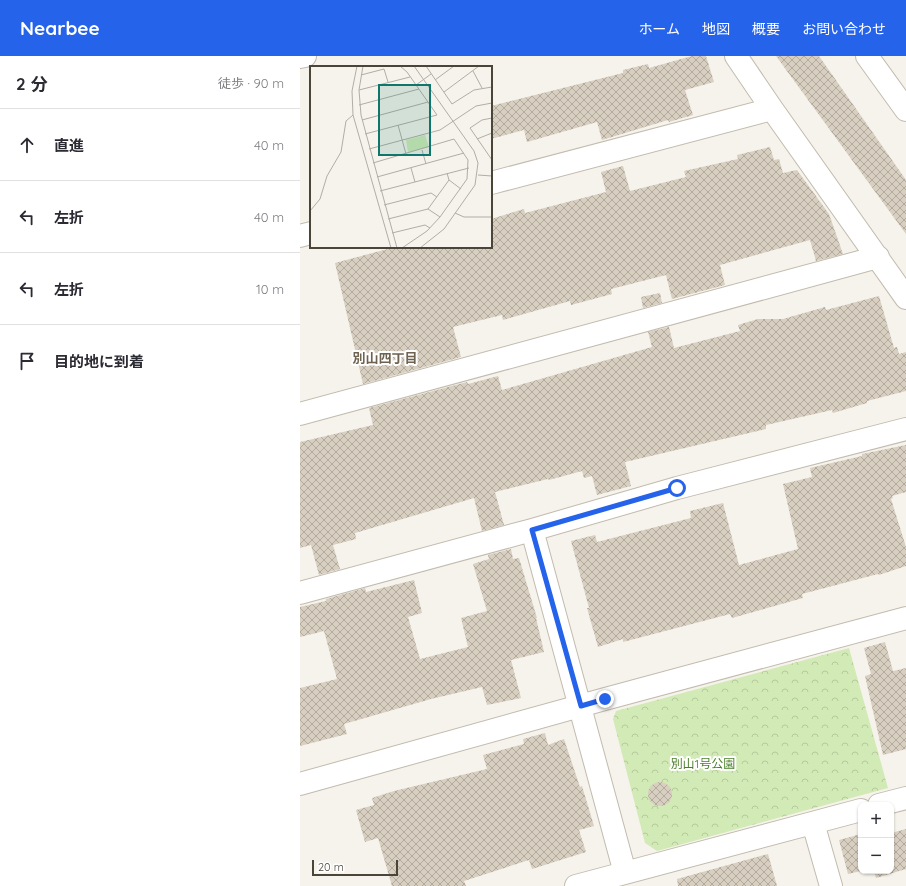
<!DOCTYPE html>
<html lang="ja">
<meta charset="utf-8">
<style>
:root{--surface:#fff;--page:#f2f2f3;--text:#2b2b33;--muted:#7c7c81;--line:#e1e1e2;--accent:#2563eb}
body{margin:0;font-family:Quicksand,"Noto Sans JP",sans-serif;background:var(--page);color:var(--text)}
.controls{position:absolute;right:12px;bottom:12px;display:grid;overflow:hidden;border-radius:8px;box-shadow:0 1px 3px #0004}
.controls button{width:36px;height:36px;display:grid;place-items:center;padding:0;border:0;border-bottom:1px solid var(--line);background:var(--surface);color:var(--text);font:20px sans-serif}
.scale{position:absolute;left:12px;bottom:10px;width:86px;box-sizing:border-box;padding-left:4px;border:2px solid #4b4439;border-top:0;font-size:11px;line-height:14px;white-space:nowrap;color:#4b4439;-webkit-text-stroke:3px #fff;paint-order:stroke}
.stop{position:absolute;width:12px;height:12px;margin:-9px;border:3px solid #2563eb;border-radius:50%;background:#fff}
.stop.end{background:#2563eb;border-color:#fff;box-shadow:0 1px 4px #0008}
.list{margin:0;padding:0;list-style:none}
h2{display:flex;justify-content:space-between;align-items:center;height:52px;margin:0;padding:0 16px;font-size:17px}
h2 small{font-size:13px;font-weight:400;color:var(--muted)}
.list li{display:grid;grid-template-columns:26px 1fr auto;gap:12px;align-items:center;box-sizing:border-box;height:72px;padding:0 16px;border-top:1px solid var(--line)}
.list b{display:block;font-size:15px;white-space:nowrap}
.list em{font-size:13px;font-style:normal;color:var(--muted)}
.icon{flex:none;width:22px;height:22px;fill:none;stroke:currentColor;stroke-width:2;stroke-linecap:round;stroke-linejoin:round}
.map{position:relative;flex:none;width:606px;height:830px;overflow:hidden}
header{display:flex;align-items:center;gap:24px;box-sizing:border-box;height:56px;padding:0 20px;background:var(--accent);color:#fff}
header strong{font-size:19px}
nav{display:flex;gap:22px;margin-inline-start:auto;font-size:14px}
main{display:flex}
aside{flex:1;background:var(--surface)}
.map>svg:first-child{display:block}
.park{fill:url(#park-crowns)}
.building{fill:url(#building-cross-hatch)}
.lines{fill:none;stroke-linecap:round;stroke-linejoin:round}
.minor-casing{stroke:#c2bbae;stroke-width:24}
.minor{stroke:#fff;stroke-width:22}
.route{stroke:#2563eb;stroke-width:5}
.labels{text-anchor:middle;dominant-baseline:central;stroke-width:4;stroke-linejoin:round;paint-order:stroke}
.park-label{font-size:12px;fill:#4a7f2a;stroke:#fff}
.neighbourhood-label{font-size:13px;font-weight:bold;fill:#6e6250;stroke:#fff}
.inset-road{fill:none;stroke:#b2ada4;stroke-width:1}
.view{fill:#0f766e;fill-opacity:0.15;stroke:#0f766e;stroke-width:2}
.inset-edge{fill:none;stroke:#4b4439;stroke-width:2}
</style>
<header>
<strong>Nearbee</strong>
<nav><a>ホーム</a><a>地図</a><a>概要</a><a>お問い合わせ</a></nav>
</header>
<main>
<aside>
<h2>2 分<small>徒歩 · 90 m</small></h2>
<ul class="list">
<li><svg class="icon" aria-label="ahead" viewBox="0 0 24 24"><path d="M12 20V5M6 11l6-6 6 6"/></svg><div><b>直進</b></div><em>40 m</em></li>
<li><svg class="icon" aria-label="left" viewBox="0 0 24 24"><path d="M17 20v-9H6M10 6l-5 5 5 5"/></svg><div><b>左折</b></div><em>40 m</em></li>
<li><svg class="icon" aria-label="left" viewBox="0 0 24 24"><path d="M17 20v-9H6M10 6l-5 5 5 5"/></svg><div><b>左折</b></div><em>10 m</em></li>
<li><svg class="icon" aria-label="arrive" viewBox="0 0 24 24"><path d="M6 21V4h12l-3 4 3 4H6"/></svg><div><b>目的地に到着</b></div></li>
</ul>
</aside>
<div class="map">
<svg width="606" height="830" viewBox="0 0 606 830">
<defs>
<pattern id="park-crowns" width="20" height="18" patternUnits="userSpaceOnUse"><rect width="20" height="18" fill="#d2eab5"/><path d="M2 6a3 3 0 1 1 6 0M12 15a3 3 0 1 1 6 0" fill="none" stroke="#b6ca9c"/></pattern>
<pattern id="building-cross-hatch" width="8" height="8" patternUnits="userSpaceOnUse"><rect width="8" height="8" fill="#d8cfc1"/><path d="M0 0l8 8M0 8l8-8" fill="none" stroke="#b1aa9e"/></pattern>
</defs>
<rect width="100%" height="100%" fill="#f6f3ec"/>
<!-- park -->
<path class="park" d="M 549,592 L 588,732 L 357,795 L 345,787 L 313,663 L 316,655 Z"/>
<!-- building -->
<path class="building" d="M 392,0 L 406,0 L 414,26 L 385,34 L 393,59 L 369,66 L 368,64 L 302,84 L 297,66 L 227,86 L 224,74 L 191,83 L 191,50 L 323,17 L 323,14 L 348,8 L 349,12 Z
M 476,0 L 519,0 L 606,124 L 606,178 Z
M 470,91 L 474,104 L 479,103 L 483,117 L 497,114 L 529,158 L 543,198 L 516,205 L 510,184 L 420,209 L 425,229 L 372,243 L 366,219 L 311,233 L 312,238 L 271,249 L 270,245 L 203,264 L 202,259 L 153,271 L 161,301 L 63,328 L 35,207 L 95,191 L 191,191 L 191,163 L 224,153 L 225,157 L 306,136 L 301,116 L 323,110 L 330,135 L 386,121 L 384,115 L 438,103 L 437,99 Z
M 360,237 L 362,247 L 343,252 L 341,241 Z
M 579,240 L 594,292 L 597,291 L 599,298 L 606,296 L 606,335 L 567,345 L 567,347 L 533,357 L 532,354 L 466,369 L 466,373 L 325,406 L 331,430 L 297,439 L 292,420 L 284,422 L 282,415 L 249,424 L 248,423 L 195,436 L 204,469 L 182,475 L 174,442 L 55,477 L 56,483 L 33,489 L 40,513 L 19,519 L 11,489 L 0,492 L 0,386 L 73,369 L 69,352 L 167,326 L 168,328 L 198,320 L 202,334 L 352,291 L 348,276 L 369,271 L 374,292 L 440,275 L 438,269 L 458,263 L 483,263 L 525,251 L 526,254 Z
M 606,389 L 606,436 L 592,440 L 593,442 L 591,443 L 606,491 L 606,510 L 579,519 L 578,518 L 502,538 L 503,542 L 432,562 L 430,558 L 323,586 L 323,583 L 298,591 L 287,552 L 289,552 L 271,485 L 295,479 L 297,486 L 391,462 L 390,455 L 423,447 L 439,509 L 498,493 L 483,428 L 512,421 L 510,412 L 562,400 L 562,398 Z
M 211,493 L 213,503 L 219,502 L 237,562 L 236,562 L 244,596 L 211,604 L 221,642 L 187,649 L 182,631 L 131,643 L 44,668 L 47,678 L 0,690 L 0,632 L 37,623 L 24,575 L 0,581 L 0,551 L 26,545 L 26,543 L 65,532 L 66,536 L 114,524 L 122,557 L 108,561 L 120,603 L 168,591 L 161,562 L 187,555 L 173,508 L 189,503 L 188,499 Z
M 585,586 L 593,615 L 606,612 L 606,693 L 583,699 L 565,620 L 571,618 L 564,592 Z
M 245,677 L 248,689 L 264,683 L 280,731 L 282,730 L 294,770 L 279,774 L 286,796 L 232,813 L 229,804 L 164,825 L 166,830 L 92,830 L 78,782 L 65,786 L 56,754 L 74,749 L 72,742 L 94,735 L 187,713 L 183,699 L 224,688 L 223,683 Z
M348 738a12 12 0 1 1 24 0a12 12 0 1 1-24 0Z
M 606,773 L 606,813 L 576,822 L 574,815 L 591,815 L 591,777 Z
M 561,778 L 561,815 L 548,818 L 539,784 Z
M 468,798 L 477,830 L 378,830 L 377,823 Z"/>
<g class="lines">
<defs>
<path id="minor" d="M 436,0 L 472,53 L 606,242
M 567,0 L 606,54
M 0,1 L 5,0
M 191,127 L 472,53
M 0,180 L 11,177
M 0,358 L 578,201
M 232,474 L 325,817
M 0,537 L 232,474 L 377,432 L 606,373
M 0,728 L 305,643 L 606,562
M 579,749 L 606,742
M 513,767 L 531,830
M 276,830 L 561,754"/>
</defs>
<!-- minor casing -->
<use href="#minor" class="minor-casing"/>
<!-- minor -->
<use href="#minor" class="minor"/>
</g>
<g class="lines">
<!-- route -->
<path class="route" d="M 305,643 L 281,650 L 232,474 L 377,432"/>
</g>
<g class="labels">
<!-- park labels -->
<g class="park-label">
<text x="403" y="707">別山1号公園</text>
</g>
<!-- neighbourhood labels -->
<g class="neighbourhood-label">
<text x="85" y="302">別山四丁目</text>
</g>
</g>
<!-- overview -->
<g transform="translate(10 10)">
<rect width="182" height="182" fill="#f6f3ec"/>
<path d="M 115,69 L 119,81 L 98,86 L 96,74 Z" fill="#d2eab5"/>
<path class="inset-road" d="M 47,0 L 42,25 L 43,49 L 81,182M 53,0 L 49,24 L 51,49 L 87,182M 104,0 L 164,85 L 168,97 L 165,119 L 134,163 L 110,182M 116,0 L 142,38 L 164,24 L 182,21M 163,5 L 172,22M 51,9 L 74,3 L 78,16M 125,14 L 144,0M 106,19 L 121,8M 49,24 L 100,11M 134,26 L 169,0M 49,39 L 109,23M 182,52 L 172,54 L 160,62 L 182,94M 52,54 L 118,36M 88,59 L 96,88M 55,68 L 127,49 L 97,6 L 90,0M 167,73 L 182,67M 59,83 L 130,64 L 166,40 L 182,37M 112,84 L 116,98M 63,97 L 144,73 L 158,94 L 157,113 L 130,151 L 117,165 L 92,182M 101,102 L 105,116M 137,107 L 139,114 L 151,123M 168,109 L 182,110M 67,111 L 154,87M 70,125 L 159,102M 74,139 L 121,127 L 127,131M 118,143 L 130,151M 0,145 L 10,133 L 17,110 L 31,86 L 36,55 L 43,49M 145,147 L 154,151 L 182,151M 78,153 L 118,143 L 139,114M 82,167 L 115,159 L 120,162"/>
<path class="view" d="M 69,19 L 120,19 L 120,89 L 69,89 Z"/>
<rect width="182" height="182" class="inset-edge"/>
</g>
</svg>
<div class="controls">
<button>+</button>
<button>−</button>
</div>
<div class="scale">20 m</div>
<div class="stop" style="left:377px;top:432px"></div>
<div class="stop end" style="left:305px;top:643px"></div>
</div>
</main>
